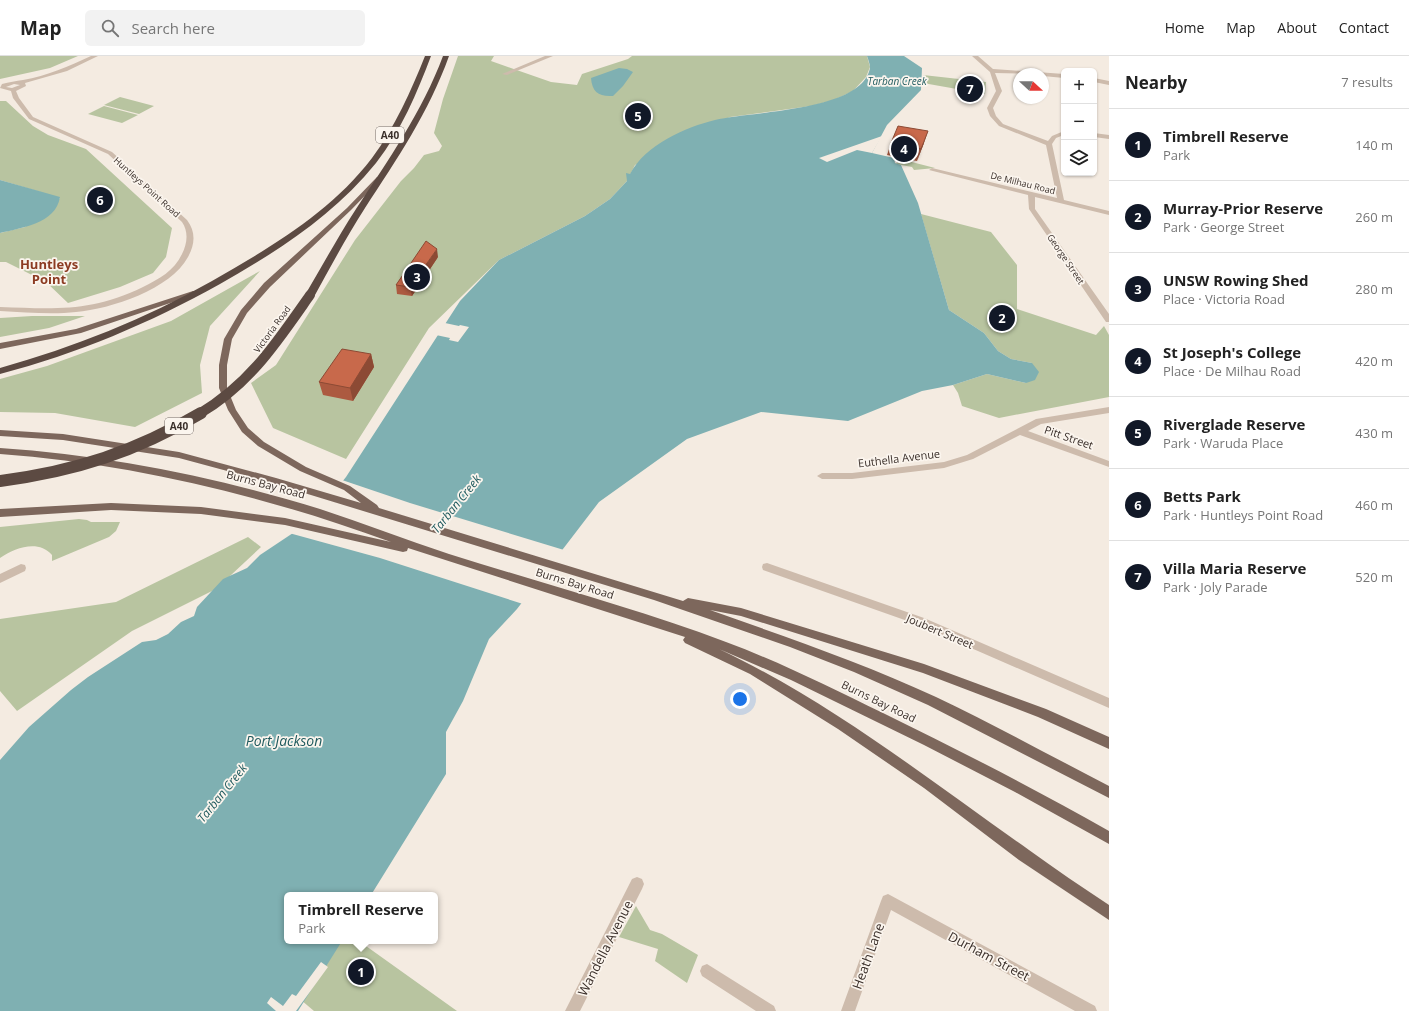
<!DOCTYPE html>
<meta charset="utf-8">
<style>
:root{--surface:#fff;--page:#f2f2f2;--text:#222;--muted:#767676;--line:#e0e0e0;--accent:#111827}
body{margin:0;font-family:"Open Sans",sans-serif;background:var(--page);color:var(--text)}
.controls{position:absolute;right:12px;top:12px;display:grid;overflow:hidden;border-radius:6px;box-shadow:0 1px 3px #0004}
.controls button{width:36px;height:36px;display:grid;place-items:center;padding:0;border:0;border-bottom:1px solid var(--line);background:var(--surface);color:var(--text);font:20px sans-serif}
.compass{position:absolute;left:1013px;top:12px;width:36px;height:36px;border-radius:50%;background:var(--surface);box-shadow:0 1px 3px #0004;rotate:111deg}
.you{position:absolute;left:740px;top:643px;width:14px;height:14px;margin:-10px;border:3px solid #fff;border-radius:50%;background:#1a73e8;box-shadow:0 0 0 6px #1a73e833}
.badge{display:grid;place-items:center;width:26px;height:26px;border-radius:50%;background:var(--accent);color:#fff;font-size:13px;font-weight:700}
.pin{position:absolute;translate:-50% -50%;border:2px solid #fff;box-shadow:0 1px 4px #0006}
.popup{position:absolute;left:284px;top:836px;width:154px;height:52px;box-sizing:border-box;display:grid;place-content:center;border-radius:6px;background:var(--surface);filter:drop-shadow(0 1px 3px #0005);font-size:13px;white-space:nowrap;color:var(--muted)}
.popup b{font-size:15px;color:var(--text)}
.popup::after{content:'';position:absolute;left:50%;top:100%;margin-left:-8px;border:8px solid transparent;border-top-color:var(--surface)}
.list{margin:0;padding:0;list-style:none}
h2{display:flex;justify-content:space-between;align-items:center;height:52px;margin:0;padding:0 16px;font-size:17px}
h2 small{font-size:13px;font-weight:400;color:var(--muted)}
.list li{display:grid;grid-template-columns:26px 1fr auto;gap:12px;align-items:center;box-sizing:border-box;height:72px;padding:0 16px;border-top:1px solid var(--line)}
.list b{display:block;font-size:15px;white-space:nowrap}
.list p{margin:0;font-size:13px;white-space:nowrap;color:var(--muted)}
.list em{font-size:13px;font-style:normal;color:var(--muted)}
.icon{flex:none;width:22px;height:22px;fill:none;stroke:currentColor;stroke-width:2;stroke-linecap:round;stroke-linejoin:round}
.map{position:relative;flex:none;width:1109px;height:955px;overflow:hidden}
header{display:flex;align-items:center;gap:24px;box-sizing:border-box;height:56px;padding:0 20px;background:var(--surface);border-bottom:1px solid var(--line)}
header strong{font-size:19px}
nav{display:flex;gap:22px;margin-inline-start:auto;font-size:14px}
.search{width:280px;height:36px;background:var(--page);display:flex;align-items:center;gap:10px;box-sizing:border-box;padding:0 14px;border-radius:6px;color:var(--muted);font-size:15px}
main{display:flex}
aside{flex:1;background:var(--surface)}
.map>svg:first-child{display:block}
.green{fill:#b8c4a0}
.water{fill:#7fb0b2}
.pier{fill:#f4ebe1}
.lines{fill:none;stroke-linecap:round;stroke-linejoin:round}
.street{fill:#cdbbac;fill-rule:evenodd}
.primary{fill:#7d675c;fill-rule:evenodd}
.highway{fill:#5c4a42;fill-rule:evenodd}
.highway-bridge-far1{stroke:#5c4a42;stroke-width:10}
.highway-bridge{stroke:#5c4a42;stroke-width:12}
.wall{fill:#ac5a40}
.shaded-wall{fill:#8c4a34}
.building{fill:#c8694b;stroke:#8c4a34}
.labels{text-anchor:middle;dominant-baseline:central;stroke-width:3.5;stroke-linejoin:round;paint-order:stroke}
.far-street-label{font-size:9px;fill:#3b302b;stroke:#fbf5ee}
.far-water-label{font-size:10px;font-style:italic;fill:#1f5a5e;stroke:#fbf5ee}
.shield{fill:#fbf5ee;stroke:#756b66;stroke-width:1}
.shield-label{font-size:10px;font-weight:bold;fill:#3b302b}
.street-label{font-size:11px;fill:#3b302b;stroke:#fbf5ee}
.water-label{font-size:12px;font-style:italic;fill:#1f5a5e;stroke:#fbf5ee}
.far-district-label{font-size:13px;font-weight:bold;fill:#8c3b22;stroke:#fbf5ee}
.near-street-label{font-size:13px;fill:#3b302b;stroke:#fbf5ee}
.near-water-label{font-size:14px;font-style:italic;fill:#1f5a5e;stroke:#fbf5ee}
</style>
<header>
<strong>Map</strong>
<div class="search"><svg class="icon" aria-label="search" viewBox="0 0 24 24"><circle cx="10" cy="10" r="6"/><path d="M15 15l6 6"/></svg>Search here</div>
<nav><a>Home</a><a>Map</a><a>About</a><a>Contact</a></nav>
</header>
<main>
<div class="map">
<svg width="1109" height="955" viewBox="0 0 1109 955">
<rect width="100%" height="100%" fill="#f4ebe1"/>
<!-- green -->
<path class="green" d="M 0,0 L 78,0 L 50,12 L 0,23 Z
M 458,0 L 494,0 L 491,5 L 551,26 L 577,29 L 582,18 L 628,3 L 632,0 L 867,0 L 870,11 L 866,21 L 853,35 L 834,44 L 811,50 L 730,61 L 635,109 L 627,125 L 610,143 L 585,160 L 499,204 L 429,272 L 346,403 L 273,372 L 251,327 L 276,309 L 355,184 L 401,125 L 414,112 L 424,99 L 439,95 L 442,90 L 434,77 L 443,43 Z
M 923,19 L 986,26 L 985,38 L 923,27 Z
M 120,41 L 154,50 L 139,58 L 104,49 Z
M 0,45 L 6,45 L 33,70 L 48,79 L 86,93 L 172,172 L 166,201 L 153,217 L 120,231 L 68,247 L 46,226 L 6,206 L 0,206 L 0,177 L 25,171 L 60,142 L 0,124 Z
M 104,50 L 138,59 L 122,67 L 88,58 Z
M 900,103 L 935,112 L 914,114 L 912,111 L 896,108 Z
M 921,158 L 991,176 L 1017,209 L 1017,253 L 1096,279 L 1104,270 L 1109,279 L 1109,341 L 999,362 L 962,350 L 958,337 L 953,329 L 987,318 L 1026,327 L 1032,307 L 1011,303 L 998,295 L 984,277 L 949,254 Z
M 260,215 L 210,270 L 200,309 L 202,337 L 135,371 L 55,357 L 0,356 L 0,323 L 47,310 L 171,265 Z
M 32,260 L 85,260 L 49,272 L 0,281 L 0,262 Z
M 79,463 L 87,464 L 91,466 L 120,466 L 116,475 L 109,481 L 52,505 L 52,499 C 38,483 15,492 0,502 L 0,471 Z
M 248,481 L 261,491 L 216,533 L 132,575 L 17,655 L 0,635 L 0,563 L 116,546 Z
M 636,850 L 650,874 L 662,878 L 698,899 L 687,927 L 655,905 L 658,893 L 619,881 Z
M 339,885 L 359,885 L 457,955 L 314,955 L 301,944 Z"/>
<!-- water -->
<path class="water" d="M 867,0 L 904,0 L 922,12 L 921,34 L 887,69 L 872,97 L 894,102 L 895,107 L 901,109 L 918,147 L 949,254 L 984,277 L 998,295 L 1011,303 L 1032,307 L 1039,316 L 1035,324 L 1026,327 L 987,318 L 953,329 L 922,335 L 848,365 L 761,356 L 687,383 L 599,446 L 517,553 L 489,583 L 463,645 L 446,676 L 446,718 L 371,839 L 287,839 L 287,885 L 342,885 L 298,955 L 0,955 L 0,704 L 29,671 L 71,634 L 88,621 L 142,586 L 156,584 L 168,578 L 181,566 L 194,560 L 197,551 L 223,523 L 247,512 L 260,499 L 296,475 L 330,441 L 346,421 L 460,245 L 499,204 L 585,160 L 610,143 L 627,125 L 626,117 L 630,118 C 645,89 686,71 715,64 C 750,55 862,56 870,12 C 870,8 868,3 867,0 Z
M 619,12 L 627,13 L 633,16 L 623,30 L 613,40 C 599,41 592,36 591,22 Z
M 0,124 L 60,141 C 56,168 20,172 0,177 Z"/>
<!-- pier -->
<path class="pier" d="M 882,80 L 872,97 L 857,94 L 827,106 L 819,102 Z
M 445,267 L 459,270 L 460,269 L 469,271 L 458,286 L 449,284 L 450,282 L 436,279 Z
M 342,424 L 410,447 L 564,494 L 523,548 L 380,502 L 289,477 L 308,461 Z
M 321,906 L 328,911 L 296,955 L 276,955 L 267,947 L 271,941 L 283,950 L 292,938 L 296,940 Z"/>
<g class="lines">
<!-- street -->
<path class="street" d="M 91,0 L 98,0 L 67,15 L 25,27 L 26,30 L 16,35 L 19,42 L 33,61 L 112,96 L 187,164 C 196,176 195,188 188,201 C 171,233 111,253 76,256 C 51,259 25,256 0,255 L 0,251 C 56,253 91,256 143,231 C 159,223 174,215 182,198 C 187,188 189,176 182,166 L 108,98 L 29,63 L 13,42 L 11,35 L 0,32 L 2,28 C 9,26 16,25 23,24 C 47,20 69,10 91,0 ZM 14,28 L 20,29 L 12,32 L 6,31 Z
M 545,0 L 553,0 L 507,19 L 502,18 Z
M 972,0 L 978,0 L 993,13 L 1064,18 L 1064,22 L 1043,20 L 1043,18 L 995,17 L 1002,35 L 993,52 L 996,60 L 1003,68 L 1048,85 L 1052,80 L 1064,75 L 1064,79 L 1056,82 L 1052,88 L 1064,144 L 1109,155 L 1109,159 L 1035,141 L 1035,153 L 1109,258 L 1109,266 L 1106,266 L 1029,153 L 1028,139 L 929,114 L 932,112 L 1057,142 L 1046,89 L 999,70 L 990,60 L 987,52 L 996,35 L 990,16 Z
M 1094,22 L 1109,25 L 1109,29 L 1094,26 Z
M 1094,77 L 1109,79 L 1109,83 L 1094,81 Z
M 1109,351 L 1109,357 L 1041,368 L 1028,375 L 1109,405 L 1109,411 L 1020,379 L 973,403 L 944,412 L 852,423 L 822,423 L 817,420 L 822,417 L 852,417 L 944,406 L 967,399 L 1036,363 Z
M 767,507 L 924,562 L 1109,642 L 1109,652 L 916,568 L 763,514 L 762,511 L 763,508 Z
M 21,508 L 25,509 L 26,512 L 25,515 L 0,527 L 0,518 Z
M 637,821 L 642,823 L 644,828 L 642,833 L 580,955 L 565,955 L 632,823 Z
M 888,838 L 1095,950 L 1097,955 L 1075,955 L 891,854 L 855,955 L 841,955 L 881,845 L 883,840 Z
M 707,908 L 774,950 L 776,955 L 756,955 L 702,920 L 700,915 L 702,910 Z"/>
<!-- primary -->
<path class="primary" d="M 377,121 L 382,122 L 351,154 L 270,231 L 247,257 L 232,283 L 227,309 L 227,332 L 236,354 L 248,372 L 264,386 L 306,411 L 350,430 L 377,449 L 379,452 L 683,545 L 688,542 L 741,552 L 924,608 L 1046,653 L 1109,681 L 1109,693 L 1038,661 L 923,617 L 741,560 L 710,554 C 786,581 863,607 936,641 C 995,669 1051,700 1109,730 L 1109,742 L 928,649 L 854,616 L 790,591 L 654,544 L 275,428 L 179,402 L 63,384 L 0,380 L 0,374 L 63,378 L 179,396 L 276,422 L 361,447 L 344,434 L 300,415 L 258,390 L 242,376 L 228,354 L 219,332 L 219,309 L 224,283 L 241,254 L 264,227 L 347,152 Z
M 193,235 L 199,235 L 200,237 L 81,277 L 0,293 L 0,287 L 76,273 Z
M 0,392 C 108,399 216,421 320,453 C 363,467 406,484 449,498 C 541,527 635,552 726,586 C 780,606 831,632 883,657 C 959,694 1035,733 1109,775 L 1109,788 L 1015,736 L 924,689 L 791,624 L 719,593 C 831,646 928,723 1029,794 C 1055,813 1082,831 1109,849 L 1109,864 L 1019,804 L 924,732 L 838,673 L 750,618 L 685,587 L 683,584 L 685,581 L 408,492 L 407,495 L 403,496 L 285,469 L 201,458 L 111,454 L 0,461 L 0,453 L 111,447 L 201,451 L 285,462 L 391,486 C 265,440 134,408 0,398 Z"/>
<!-- highway -->
<path class="highway" d="M 425,0 L 431,0 C 417,37 401,75 376,107 C 333,160 278,195 220,228 C 150,267 77,298 0,318 L 0,312 C 74,291 145,263 212,225 C 271,191 330,157 372,102 C 395,71 411,35 425,0 Z
M 443,0 L 449,0 C 429,56 397,103 365,152 C 347,180 331,210 315,239 L 310,242 L 307,241 L 305,239 C 322,210 338,181 356,153 C 389,103 422,56 443,0 Z"/>
<!-- highway-bridge-far1 -->
<path class="highway-bridge-far1" d="M 199,358 C 250,328 277,286 310,239"/>
<!-- highway-bridge -->
<path class="highway-bridge" d="M 0,425 C 76,415 135,396 201,357"/>
</g>
<!-- wall -->
<path class="wall" d="M 891,87 L 924,87 L 917,105 L 887,99 Z
M 438,201 L 412,240 L 397,238 L 396,229 Z
M 371,298 L 374,311 L 353,345 L 323,339 L 319,326 Z"/>
<!-- shaded-wall -->
<path class="shaded-wall" d="M 928,75 L 924,87 L 917,105 L 921,93 Z
M 437,193 L 438,201 L 412,240 L 410,231 Z
M 371,298 L 374,311 L 353,345 L 350,332 Z"/>
<!-- building -->
<path class="building" d="M 898,70 L 928,75 L 921,93 L 891,87 Z
M 426,185 L 437,193 L 410,231 L 396,229 Z
M 342,293 L 371,298 L 350,332 L 319,326 Z"/>
<g class="labels">
<!-- far-street labels -->
<g class="far-street-label">
<text transform="translate(1023 127) rotate(14)">De Milhau Road</text>
<text transform="translate(147 131) rotate(42)">Huntleys Point Road</text>
<text transform="translate(1066 203) rotate(56)">George Street</text>
<text transform="translate(272 273) rotate(-54)">Victoria Road</text>
</g>
<!-- far-water labels -->
<g class="far-water-label">
<text x="897" y="25">Tarban Creek</text>
</g>
<!-- shield labels -->
<g class="shield">
<rect x="376" y="71" width="28" height="16" rx="3"/>
<rect x="165" y="362" width="28" height="16" rx="3"/>
</g>
<g class="shield-label">
<text x="390" y="79">A40</text>
<text x="179" y="370">A40</text>
</g>
<!-- street labels -->
<g class="street-label">
<text transform="translate(1069 381) rotate(19)">Pitt Street</text>
<text transform="translate(899 402) rotate(-7)">Euthella Avenue</text>
<text transform="translate(266 428) rotate(15)">Burns Bay Road</text>
<text transform="translate(575 527) rotate(17)">Burns Bay Road</text>
<text transform="translate(940 575) rotate(23)">Joubert Street</text>
<text transform="translate(879 645) rotate(26)">Burns Bay Road</text>
</g>
<!-- water labels -->
<g class="water-label">
<text transform="translate(456 448) rotate(-51)">Tarban Creek</text>
<text transform="translate(222 737) rotate(-51)">Tarban Creek</text>
</g>
<!-- far-district labels -->
<g class="far-district-label">
<text x="49" y="208">Huntleys<tspan x="49" dy="15">Point</tspan></text>
</g>
<!-- near-street labels -->
<g class="near-street-label">
<text transform="translate(605 892) rotate(-63)">Wandella Avenue</text>
<text transform="translate(868 900) rotate(-70)">Heath Lane</text>
<text transform="translate(989 900) rotate(28)">Durham Street</text>
</g>
<!-- near-water labels -->
<g class="near-water-label">
<text x="284" y="684">Port Jackson</text>
</g>
</g>
</svg>
<div class="controls">
<button>+</button>
<button>−</button>
<button><svg class="icon" aria-label="layers" viewBox="0 0 24 24"><path d="M12 4l9 5-9 5-9-5zM3 14l9 5 9-5"/></svg></button>
</div>
<svg class="compass" viewBox="-18 -18 36 36"><path d="M0-13l5 13h-10z" fill="#e53935"/><path d="M0 13l5-13h-10z" fill="#767676"/></svg>
<div class="you"></div>
<div class="pin badge" style="left:361px;top:916px">1</div>
<div class="popup"><b>Timbrell Reserve</b>Park</div>
<div class="pin badge" style="left:1002px;top:262px">2</div>
<div class="pin badge" style="left:417px;top:221px">3</div>
<div class="pin badge" style="left:904px;top:93px">4</div>
<div class="pin badge" style="left:638px;top:60px">5</div>
<div class="pin badge" style="left:100px;top:144px">6</div>
<div class="pin badge" style="left:970px;top:33px">7</div>
</div>
<aside>
<h2>Nearby<small>7 results</small></h2>
<ul class="list">
<li><span class="badge">1</span><div><b>Timbrell Reserve</b><p>Park</p></div><em>140 m</em></li>
<li><span class="badge">2</span><div><b>Murray-Prior Reserve</b><p>Park · George Street</p></div><em>260 m</em></li>
<li><span class="badge">3</span><div><b>UNSW Rowing Shed</b><p>Place · Victoria Road</p></div><em>280 m</em></li>
<li><span class="badge">4</span><div><b>St Joseph's College</b><p>Place · De Milhau Road</p></div><em>420 m</em></li>
<li><span class="badge">5</span><div><b>Riverglade Reserve</b><p>Park · Waruda Place</p></div><em>430 m</em></li>
<li><span class="badge">6</span><div><b>Betts Park</b><p>Park · Huntleys Point Road</p></div><em>460 m</em></li>
<li><span class="badge">7</span><div><b>Villa Maria Reserve</b><p>Park · Joly Parade</p></div><em>520 m</em></li>
</ul>
</aside>
</main>
